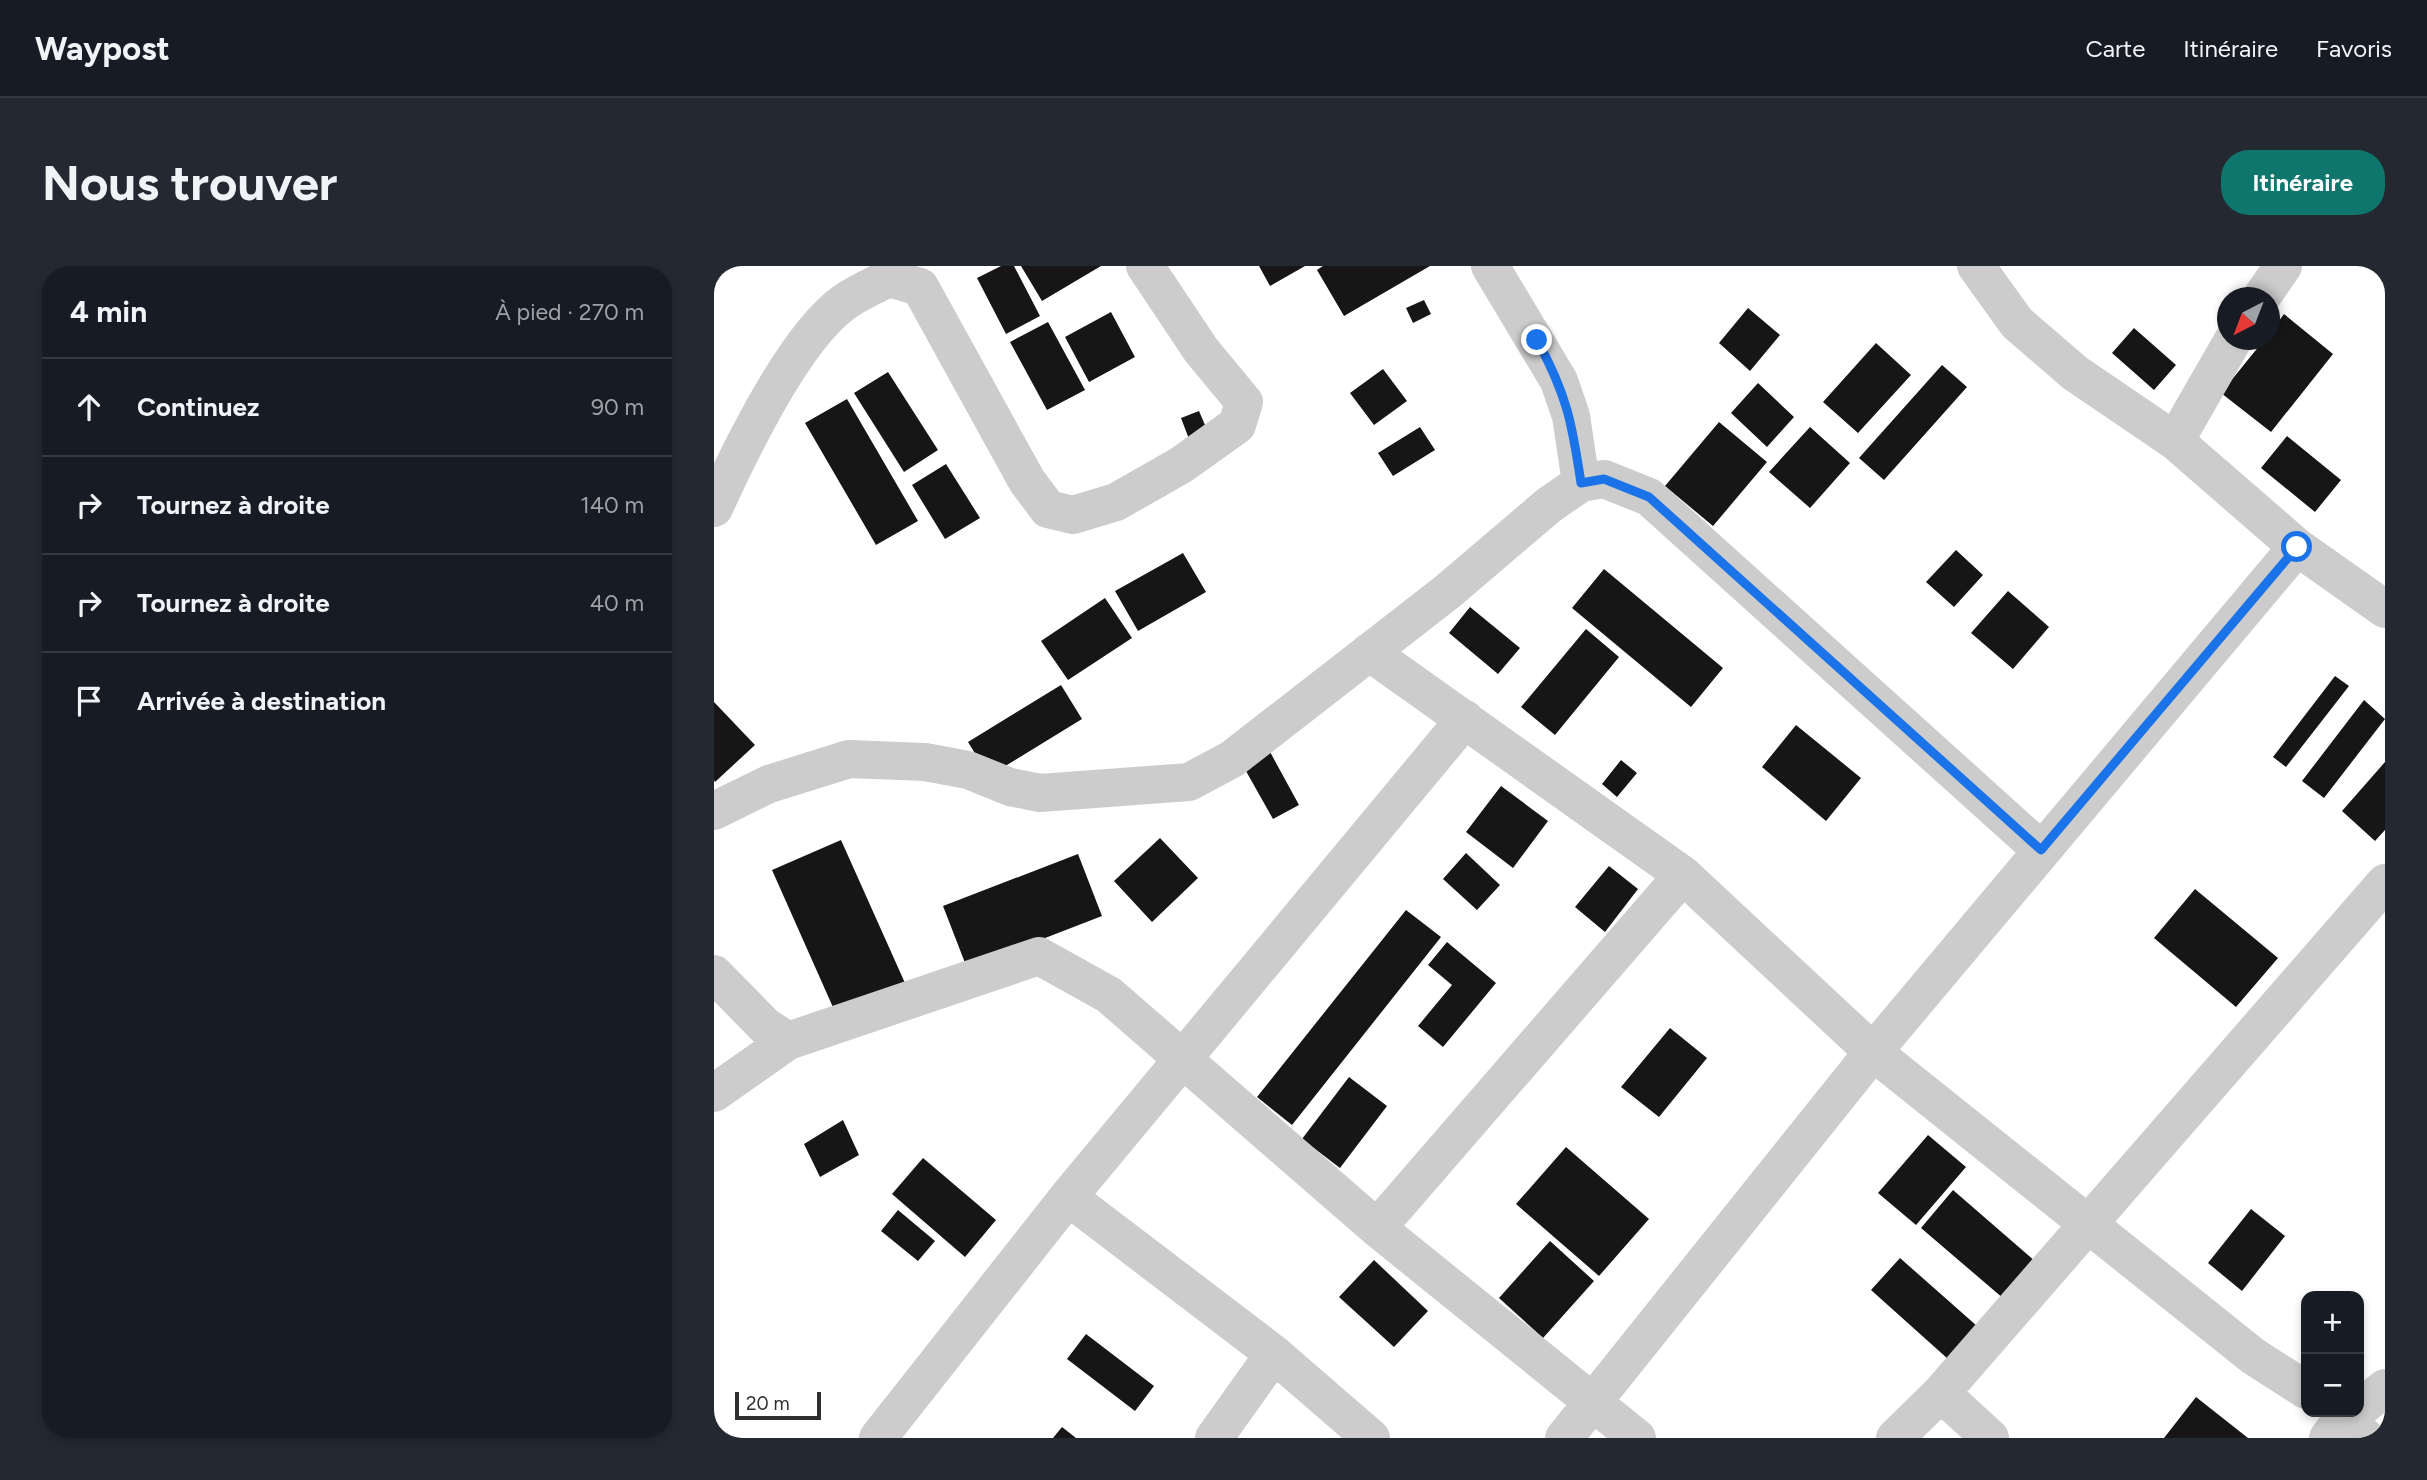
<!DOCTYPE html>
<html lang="fr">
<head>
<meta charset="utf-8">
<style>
	body { margin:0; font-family:Figtree,sans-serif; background:#242831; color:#f1f3f6 }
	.controls { position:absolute; right:21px; bottom:21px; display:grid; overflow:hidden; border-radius:14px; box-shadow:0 4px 10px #0003 }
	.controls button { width:63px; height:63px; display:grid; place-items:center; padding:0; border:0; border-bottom:2px solid #363941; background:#171b24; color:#f1f3f6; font:35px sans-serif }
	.compass { position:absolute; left:1503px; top:21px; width:63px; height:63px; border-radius:50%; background:#171b24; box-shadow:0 4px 10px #0003; rotate:222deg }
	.scale { position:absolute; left:21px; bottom:18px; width:86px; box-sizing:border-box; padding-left:7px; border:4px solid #2f2f2f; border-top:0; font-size:19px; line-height:24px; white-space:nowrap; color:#2f2f2f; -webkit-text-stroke:5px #fff; paint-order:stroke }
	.stop { position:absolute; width:21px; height:21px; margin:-16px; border:5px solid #1a73e8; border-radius:50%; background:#fff }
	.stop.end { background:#1a73e8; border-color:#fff; box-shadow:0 2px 7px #0008 }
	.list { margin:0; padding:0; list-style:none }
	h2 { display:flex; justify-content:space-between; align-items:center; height:91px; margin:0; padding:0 28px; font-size:30px }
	h2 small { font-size:23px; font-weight:400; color:#9ea1a6 }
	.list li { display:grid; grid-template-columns:46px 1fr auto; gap:21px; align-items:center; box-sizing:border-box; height:98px; padding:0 28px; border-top:2px solid #363941 }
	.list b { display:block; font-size:26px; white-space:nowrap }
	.list em { font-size:23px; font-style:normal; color:#9ea1a6 }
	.icon { flex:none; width:38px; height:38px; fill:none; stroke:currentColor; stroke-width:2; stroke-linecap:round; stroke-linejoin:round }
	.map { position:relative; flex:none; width:1671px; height:1172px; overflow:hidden; border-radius:28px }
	header { display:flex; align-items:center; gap:42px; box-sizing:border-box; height:98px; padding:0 35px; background:#171b24; border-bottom:2px solid #363941 }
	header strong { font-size:33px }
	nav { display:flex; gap:38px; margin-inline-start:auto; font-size:24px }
	.intro { display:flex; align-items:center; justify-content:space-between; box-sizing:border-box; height:168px; padding:0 42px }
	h1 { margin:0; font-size:49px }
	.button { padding:18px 32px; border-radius:28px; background:#0f766e; color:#fff; font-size:24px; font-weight:700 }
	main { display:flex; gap:42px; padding:0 42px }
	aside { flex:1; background:#171b24; border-radius:28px; box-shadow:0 4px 10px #0003 }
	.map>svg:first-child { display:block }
	.building { fill:#161616 }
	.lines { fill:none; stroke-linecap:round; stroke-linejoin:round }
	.minor { stroke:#ccc; stroke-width:38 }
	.route { stroke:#1a73e8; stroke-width:9 }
</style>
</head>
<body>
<header>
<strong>Waypost</strong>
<nav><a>Carte</a><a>Itinéraire</a><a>Favoris</a></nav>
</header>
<div class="intro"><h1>Nous trouver</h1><a class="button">Itinéraire</a></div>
<main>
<aside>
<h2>4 min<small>À pied · 270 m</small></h2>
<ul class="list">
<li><svg class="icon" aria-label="ahead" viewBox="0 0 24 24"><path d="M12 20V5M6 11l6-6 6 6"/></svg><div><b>Continuez</b></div><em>90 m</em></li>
<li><svg class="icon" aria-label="right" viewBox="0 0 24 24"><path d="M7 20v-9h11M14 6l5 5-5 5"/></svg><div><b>Tournez à droite</b></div><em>140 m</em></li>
<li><svg class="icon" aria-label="right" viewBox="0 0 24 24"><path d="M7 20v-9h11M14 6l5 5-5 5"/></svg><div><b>Tournez à droite</b></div><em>40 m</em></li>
<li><svg class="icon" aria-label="arrive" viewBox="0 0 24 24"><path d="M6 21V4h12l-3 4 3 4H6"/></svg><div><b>Arrivée à destination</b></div></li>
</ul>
</aside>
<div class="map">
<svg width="1671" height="1172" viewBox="0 0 1671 1172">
	<rect width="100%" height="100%" fill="#fff"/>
	<!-- building -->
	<path class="building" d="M287,0h13l26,50 -34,18 -29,-56z
		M307,0h80l-59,35z
		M545,0h46l-35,20z
		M609,0h107l-86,50 -27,-46z
		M710,34l7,14 -18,9 -7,-15z
		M1034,42l32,27 -30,36 -31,-28z
		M397,46l24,45 -46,25 -24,-45z
		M1570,48l49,40 -62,78 -50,-39 43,-53h6v-7z
		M334,56l37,68 -38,20 -37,-68z
		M1420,62l42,37 -22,25 -42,-37z
		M1162,77l35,32 -53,58 -35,-31z
		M1228,99l25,22 -83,93 -25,-22z
		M669,103l24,32 -33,24 -24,-32z
		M174,106l50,78 -34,22 -50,-79z
		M1044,117l36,34 -27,30 -36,-34z
		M133,133l71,122 -42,24 -71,-122z
		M485,145l9,21 -19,7 -8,-21z
		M1005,156l48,40 -54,64 -48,-40z
		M706,161l15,23 -42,26 -15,-23z
		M1096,161l40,36 -40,45 -41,-36z
		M1573,170l54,44 -26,32 -54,-44z
		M232,198l34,54 -35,21 -33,-54z
		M1242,284l27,25 -29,32 -28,-25z
		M469,287l23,39 -68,39 -23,-40z
		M890,303l119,99 -32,39 -119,-99z
		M1294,325l41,36 -36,42 -42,-36z
		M391,332l27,40 -64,42 -27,-39z
		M756,341l50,41 -22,26 -49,-41z
		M872,363l33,28 -64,78 -34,-28z
		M1621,410l14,10 -63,81 -13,-10z
		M347,419l21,34 -93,57 -21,-34z
		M1650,434l21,19 -61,79 -22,-17z
		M0,436l41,43 -40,37 -1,-2z
		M1082,459l65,53 -35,43 -64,-54z
		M555,484l30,55 -26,14 -31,-55z
		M907,494l16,13 -20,24 -15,-13z
		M1671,496v68l-10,11 -33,-30z
		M787,520l47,35 -35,47 -47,-36z
		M446,572l38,40 -46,44 -38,-41z
		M127,574l68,152 -69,31 -68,-153z
		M752,587l34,32 -23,25 -34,-31z
		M364,588l24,62 -135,52 -24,-62z
		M895,600l29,23 -33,43 -30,-25z
		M1481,623l83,69 -42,49 -82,-69z
		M692,644l35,27 -149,188 -35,-28z
		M733,676l49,41 -53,64 -25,-21 34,-41 -24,-20z
		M956,762l37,30 -48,59 -38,-30z
		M635,811l38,29 -47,62 -38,-29z
		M129,854l16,35 -39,22 -16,-33z
		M1214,869l38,32 -50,58 -38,-32z
		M852,881l83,72 -50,57 -83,-72z
		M209,892l73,62 -31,37 -73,-63z
		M1239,924l83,72 -32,37 -83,-71z
		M1537,943l34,27 -43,55 -34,-28z
		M184,944l37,31 -17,20 -37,-30z
		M836,975l44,40 -51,57 -44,-40z
		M1186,992l77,68 -29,33 -77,-69z
		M660,994l54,51 -34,36 -55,-50z
		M372,1068l68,52 -19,25 -68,-52z
		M1482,1131l52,41h-84z
		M348,1161l14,11h-23z"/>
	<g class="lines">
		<!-- minor -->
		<path class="minor" d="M776,0l69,115 12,35 10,67
			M1547,32l22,-32
			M1461,175l58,-101
			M0,242c26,-57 81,-172 132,-207 13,-9 29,-16 43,-23l31,9 107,194 21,28 25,6 43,-13 65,-37 56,-40 7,-23 -43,-52 -56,-84
			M1583,281l88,62
			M655,386l314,223 190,177 380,304 53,34
			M0,545l55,-27 80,-25 76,3 43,8 42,17 30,6 149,-11 43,-23 215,-167 102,-87 32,-22 23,-4 45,18 392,353
			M0,708l51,52 23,15
			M0,827l74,-52 251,-85 70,39 268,233 260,210
			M354,931l206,157 97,84
			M663,962l306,-353
			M1227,1127l49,45
			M1645,1143l26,-21
			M164,1172l190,-241 397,-478
			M500,1172l60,-84
			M850,1172l309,-386 424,-505 -122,-106 -100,-68 -58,-50 -41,-57
			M1181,1172l46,-45 444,-510
			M1614,1172l15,-20 23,20"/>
	</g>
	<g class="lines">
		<!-- route -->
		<path class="route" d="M823,74c30,55 35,83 44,143l23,-4 45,18 392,353 256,-303"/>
	</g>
</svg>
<div class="controls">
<button>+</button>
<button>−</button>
</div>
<svg class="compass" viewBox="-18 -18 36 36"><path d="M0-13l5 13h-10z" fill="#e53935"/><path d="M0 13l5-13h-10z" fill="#9ea1a6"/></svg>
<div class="scale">20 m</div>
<div class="stop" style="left:1583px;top:281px"></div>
<div class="stop end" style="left:823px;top:74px"></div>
</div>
</main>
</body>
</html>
